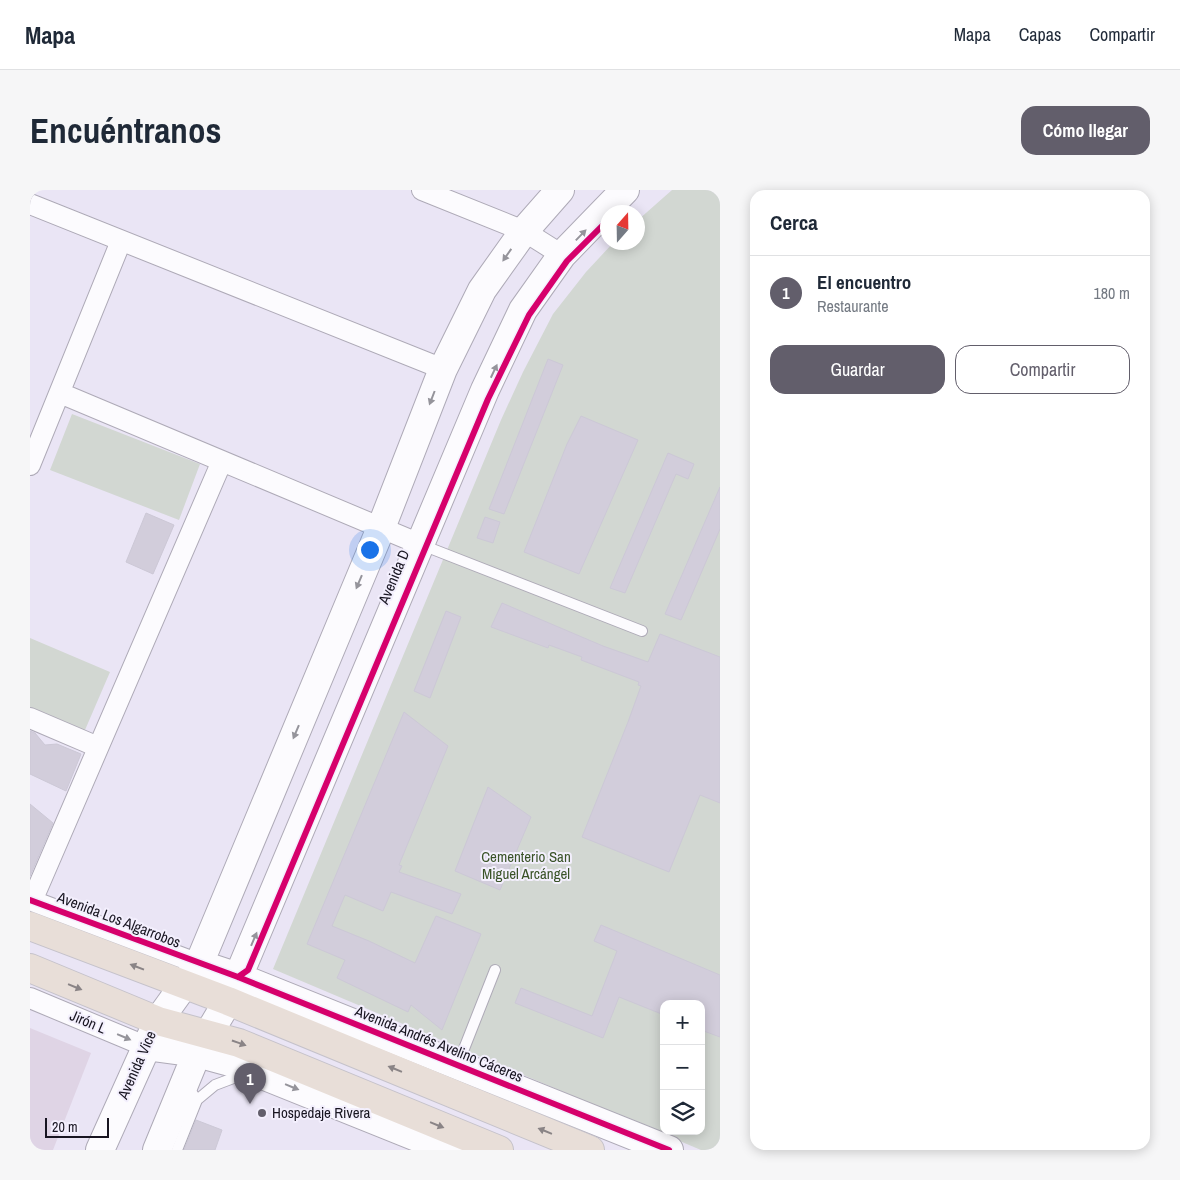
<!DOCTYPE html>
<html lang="es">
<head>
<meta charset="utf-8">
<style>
	body { margin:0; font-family:"Archivo Narrow",sans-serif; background:#f6f6f7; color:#1f2937 }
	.controls { position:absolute; right:15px; bottom:15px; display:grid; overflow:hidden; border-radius:10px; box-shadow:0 2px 12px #0003 }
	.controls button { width:45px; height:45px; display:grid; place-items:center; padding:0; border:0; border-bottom:1px solid #e0e1e3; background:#fff; color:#1f2937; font:25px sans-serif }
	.compass { position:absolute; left:570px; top:15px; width:45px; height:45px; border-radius:50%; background:#fff; box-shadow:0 2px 12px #0003; rotate:20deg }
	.scale { position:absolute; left:15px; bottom:12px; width:64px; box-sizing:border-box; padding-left:5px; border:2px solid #181521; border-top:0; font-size:14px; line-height:18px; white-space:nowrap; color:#181521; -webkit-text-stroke:4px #f3effd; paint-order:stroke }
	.you { position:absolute; left:339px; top:359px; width:18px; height:18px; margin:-12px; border:4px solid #fff; border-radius:50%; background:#1a73e8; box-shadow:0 0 0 8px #1a73e833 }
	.badge { display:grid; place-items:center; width:32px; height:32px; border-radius:50%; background:#625e6b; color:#fff; font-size:16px; font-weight:700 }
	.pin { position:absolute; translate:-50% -41px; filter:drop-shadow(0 1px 2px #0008) }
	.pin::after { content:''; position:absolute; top:26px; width:18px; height:15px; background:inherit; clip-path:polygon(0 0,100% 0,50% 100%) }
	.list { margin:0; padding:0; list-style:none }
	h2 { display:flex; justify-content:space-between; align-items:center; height:65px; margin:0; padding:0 20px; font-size:21px }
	h2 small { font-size:16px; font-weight:400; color:#747a83 }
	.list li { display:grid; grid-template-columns:32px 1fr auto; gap:15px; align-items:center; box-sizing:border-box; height:75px; padding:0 20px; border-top:1px solid #e0e1e3 }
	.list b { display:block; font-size:19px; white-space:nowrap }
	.list p { margin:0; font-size:16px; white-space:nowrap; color:#747a83 }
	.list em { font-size:16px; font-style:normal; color:#747a83 }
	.actions { display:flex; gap:10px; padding:15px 20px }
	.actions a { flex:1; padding:11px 0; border:1px solid #625e6b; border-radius:15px; text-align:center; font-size:18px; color:#625e6b }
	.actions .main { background:#625e6b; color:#fff }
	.icon { flex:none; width:28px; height:28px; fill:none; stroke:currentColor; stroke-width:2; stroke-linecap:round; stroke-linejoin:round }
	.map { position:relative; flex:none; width:690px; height:960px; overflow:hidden; border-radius:15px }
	header { display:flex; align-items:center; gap:30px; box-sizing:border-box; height:70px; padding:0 25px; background:#fff; border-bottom:1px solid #e0e1e3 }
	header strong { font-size:24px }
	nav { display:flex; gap:28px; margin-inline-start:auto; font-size:18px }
	.intro { display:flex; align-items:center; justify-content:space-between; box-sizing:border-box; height:120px; padding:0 30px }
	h1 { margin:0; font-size:35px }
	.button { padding:12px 22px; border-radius:15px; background:#625e6b; color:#fff; font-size:18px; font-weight:700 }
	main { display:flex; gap:30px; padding:0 30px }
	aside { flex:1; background:#fff; border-radius:15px; box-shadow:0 2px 12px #0003 }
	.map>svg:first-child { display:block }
	.education { fill:#dfd4e5 }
	.green { fill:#d2d7d2; fill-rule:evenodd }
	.building { fill:#d2cddb; stroke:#ccc8d6 }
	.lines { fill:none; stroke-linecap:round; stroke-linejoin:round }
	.lane-casing { stroke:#aeaab7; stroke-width:12 }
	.street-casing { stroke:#aeaab7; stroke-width:22 }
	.secondary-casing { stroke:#aeaab7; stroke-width:30 }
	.highway-casing { stroke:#c5c2ca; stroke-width:30 }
	.lane { stroke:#fcfbfe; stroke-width:10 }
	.street { stroke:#fcfbfe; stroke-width:20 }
	.secondary { stroke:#fcfbfe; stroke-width:28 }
	.highway { stroke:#e8ded8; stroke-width:28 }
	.cycleway-casing { stroke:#f3effd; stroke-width:9 }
	.cycleway { stroke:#d6006c; stroke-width:6 }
	.oneway { fill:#95949b }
	.oneway2 { fill:#8a8486 }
	.poi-dot { fill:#625e6b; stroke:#f3effd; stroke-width:2 }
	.labels { text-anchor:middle; stroke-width:4; stroke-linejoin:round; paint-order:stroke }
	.street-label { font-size:15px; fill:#181521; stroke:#f3effd }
	.park-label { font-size:15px; fill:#3a5328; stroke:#f3effd }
	.poi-label { font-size:15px; fill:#181521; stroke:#f3effd; text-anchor:start }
</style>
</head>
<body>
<header>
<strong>Mapa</strong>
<nav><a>Mapa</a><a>Capas</a><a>Compartir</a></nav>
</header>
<div class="intro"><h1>Encuéntranos</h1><a class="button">Cómo llegar</a></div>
<main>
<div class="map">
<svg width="690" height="960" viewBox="0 0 690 960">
	<rect width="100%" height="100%" fill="#eae5f5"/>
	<!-- education -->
	<path class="education" d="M0,838l61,25 -38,97h-23z"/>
	<!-- green -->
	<path class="green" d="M642,0h48v960h-19l-428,-181 228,-549 22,-48 30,-58 33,-42 27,-29 25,-1v-22zM634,814h37v127h-37z
		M42,224l128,50 -21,56 -129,-50z
		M0,448l80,34 -25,58 -55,-23z"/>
	<!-- building -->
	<path class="building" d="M518,169l15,6 -59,149 -15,-5z
		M551,226l57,24 -59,134 -55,-22 43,-108z
		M638,263l26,11 -6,15 -12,-5 -51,119 -15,-5z
		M690,297v42l-39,91 -16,-6z
		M116,323l28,12 -21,49 -27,-12z
		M455,327l15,5 -7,21 -16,-5z
		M472,413l101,43 45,16 12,-28 60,23v146l-20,-8 -31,77 -87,-35 46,-115 13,-36 -3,-1 1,-3 -58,-22 1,-3 -33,-12 -1,3 -57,-21z
		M416,421l15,6 -31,81 -16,-7z
		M374,522l44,34 -49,119 3,1 -3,6 62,22 -9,20 -61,-22 -8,19 -38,-16 -13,31 37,15 46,22 21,-47 45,18 -39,96 -31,-25 -3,7 -71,-34 8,-18 -38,-16z
		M0,541l5,2 10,12 12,-1 24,10 -15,37 -36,-17z
		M458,597l43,30 -31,73 -45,-19z
		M0,614l23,19 -23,53z
		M571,735l119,50v62l-19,-7v-26h-37v11l-45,-18 -16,41 -88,-35 6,-15 71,28 25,-65 -23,-10z
		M166,930l26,10 -7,20h-31z"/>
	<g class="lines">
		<defs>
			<path id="lane" d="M392,355l220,86
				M428,874l37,-94
				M167,910l18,-15 29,-11
				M147,960l20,-50 -10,-14"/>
			<path id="street" d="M392,0l102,41 38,24
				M0,14l413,165
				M30,203l362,152
				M0,275l91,-224
				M0,528l68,29
				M0,710l169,64
				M2,711l190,-440
				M0,808l115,48"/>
			<path id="secondary" d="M169,774l39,13 431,173
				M115,856l52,7 33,9 219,88
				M70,960l58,-129 41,-57 182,-436 62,-159 39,-79 42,-59 36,-41
				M127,960l40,-97 31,-52 257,-611 38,-80 39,-55 63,-65"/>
			<path id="highway" d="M0,736l198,75 362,149
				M0,778l128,53 81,22 260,107"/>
		</defs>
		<!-- lane casing -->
		<use href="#lane" class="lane-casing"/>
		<!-- street casing -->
		<use href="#street" class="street-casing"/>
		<!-- secondary casing -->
		<use href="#secondary" class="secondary-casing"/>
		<!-- highway casing -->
		<use href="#highway" class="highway-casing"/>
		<!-- lane -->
		<use href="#lane" class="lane"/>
		<!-- street -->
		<use href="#street" class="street"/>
		<!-- secondary -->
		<use href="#secondary" class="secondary"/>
		<!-- highway -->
		<use href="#highway" class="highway"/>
		<defs>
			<path id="cycleway" d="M0,710l208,77 431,173
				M208,787l10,-7 240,-571 41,-84 38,-54 41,-41"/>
		</defs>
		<!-- cycleway casing -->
		<use href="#cycleway" class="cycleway-casing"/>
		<!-- cycleway -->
		<use href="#cycleway" class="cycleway"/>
	</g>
	<!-- one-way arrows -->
	<defs><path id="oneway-solid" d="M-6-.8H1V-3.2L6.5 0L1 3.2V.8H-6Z" transform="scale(1.25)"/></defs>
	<g class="oneway">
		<use href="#oneway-solid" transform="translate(551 45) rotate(-46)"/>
		<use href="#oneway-solid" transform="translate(477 65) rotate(125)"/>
		<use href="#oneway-solid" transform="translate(464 181) rotate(-65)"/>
		<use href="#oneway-solid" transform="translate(402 208) rotate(111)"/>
		<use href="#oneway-solid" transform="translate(329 392) rotate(113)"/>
		<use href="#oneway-solid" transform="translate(266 542) rotate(113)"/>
		<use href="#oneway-solid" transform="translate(224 749) rotate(-67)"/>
		<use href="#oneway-solid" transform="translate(94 847) rotate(23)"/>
		<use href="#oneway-solid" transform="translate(262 897) rotate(22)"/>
	</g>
	<g class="oneway2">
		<use href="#oneway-solid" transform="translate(107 777) rotate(-159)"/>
		<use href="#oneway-solid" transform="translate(45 797) rotate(22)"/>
		<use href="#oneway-solid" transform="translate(209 853) rotate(19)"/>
		<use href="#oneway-solid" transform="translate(365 879) rotate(-158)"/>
		<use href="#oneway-solid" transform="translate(407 935) rotate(22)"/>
		<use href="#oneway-solid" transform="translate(515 941) rotate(-158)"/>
	</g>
	<!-- markers -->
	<circle class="poi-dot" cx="232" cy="923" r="5"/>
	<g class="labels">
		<!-- street labels -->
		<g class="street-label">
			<text transform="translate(364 387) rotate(-67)" y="5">Avenida D</text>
			<text transform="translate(89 730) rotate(21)" y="5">Avenida Los Algarrobos</text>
			<text transform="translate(58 832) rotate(23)" y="5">Jirón L</text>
			<text transform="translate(409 854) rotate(22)" y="5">Avenida Andrés Avelino Cáceres</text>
			<text transform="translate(107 875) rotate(-66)" y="5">Avenida Vice</text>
		</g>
		<!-- park labels -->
		<g class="park-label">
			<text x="496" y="672">Cementerio San<tspan x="496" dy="17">Miguel Arcángel</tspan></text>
		</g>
		<!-- poi labels -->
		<g class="poi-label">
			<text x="242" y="928">Hospedaje Rivera</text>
		</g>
	</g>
</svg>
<div class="controls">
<button>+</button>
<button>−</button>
<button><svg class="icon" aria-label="layers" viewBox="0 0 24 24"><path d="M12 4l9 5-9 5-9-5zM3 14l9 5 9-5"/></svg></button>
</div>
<svg class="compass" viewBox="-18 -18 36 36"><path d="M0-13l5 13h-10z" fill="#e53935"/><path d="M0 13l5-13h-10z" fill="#747a83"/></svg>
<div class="scale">20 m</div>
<div class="you"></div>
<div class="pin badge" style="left:220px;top:914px">1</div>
</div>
<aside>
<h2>Cerca<small></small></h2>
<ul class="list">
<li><span class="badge">1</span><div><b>El encuentro</b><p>Restaurante</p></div><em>180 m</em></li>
</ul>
<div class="actions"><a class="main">Guardar</a><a>Compartir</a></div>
</aside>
</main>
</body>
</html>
